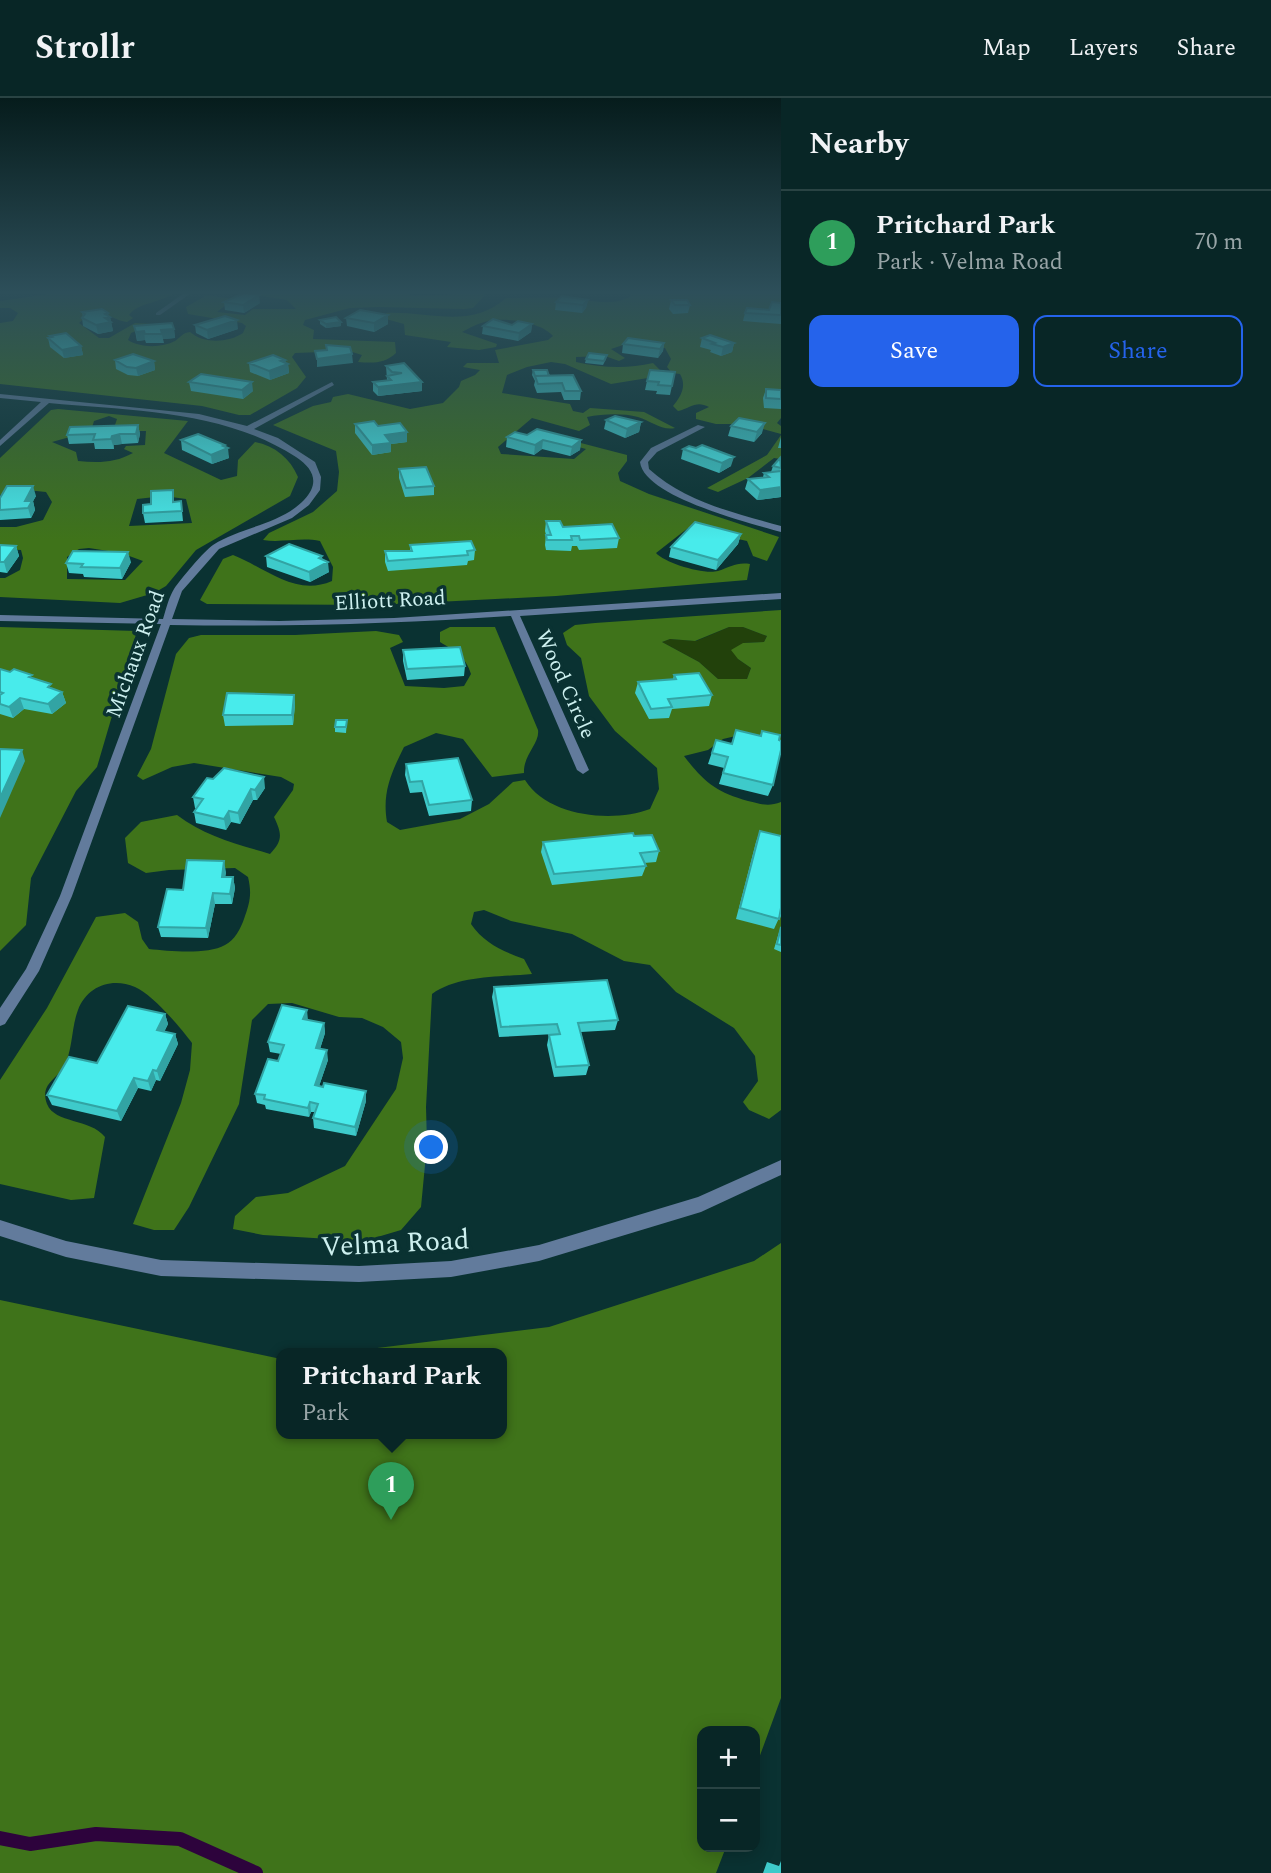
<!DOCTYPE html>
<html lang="en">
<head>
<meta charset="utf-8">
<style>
	body { margin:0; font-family:Spectral,serif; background:#163232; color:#f1f3f6 }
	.controls { position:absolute; right:21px; bottom:21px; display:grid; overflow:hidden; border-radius:14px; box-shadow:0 4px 18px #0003 }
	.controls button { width:63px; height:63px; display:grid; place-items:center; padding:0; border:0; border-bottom:2px solid #294343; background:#082626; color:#f1f3f6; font:35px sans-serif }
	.you { position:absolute; left:432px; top:1050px; width:24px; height:24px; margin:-18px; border:5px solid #fff; border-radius:50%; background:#1a73e8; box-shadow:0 0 0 10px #1a73e833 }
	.badge { display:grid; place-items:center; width:46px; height:46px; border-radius:50%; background:#2563eb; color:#fff; font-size:23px; font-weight:700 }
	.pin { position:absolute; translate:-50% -58px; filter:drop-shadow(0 2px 4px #0008) }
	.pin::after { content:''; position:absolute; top:37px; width:24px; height:21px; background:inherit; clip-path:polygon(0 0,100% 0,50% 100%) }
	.popup { position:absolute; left:276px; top:1250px; width:231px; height:91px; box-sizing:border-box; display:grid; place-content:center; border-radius:14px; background:#082626; filter:drop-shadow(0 2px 5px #0005); font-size:23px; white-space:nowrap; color:#98a5a7 }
	.popup b { font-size:26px; color:#f1f3f6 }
	.popup::after { content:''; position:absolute; left:50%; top:100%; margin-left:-14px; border:14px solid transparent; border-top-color:#082626 }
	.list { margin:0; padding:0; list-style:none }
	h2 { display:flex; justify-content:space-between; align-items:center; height:91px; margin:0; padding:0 28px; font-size:30px }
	h2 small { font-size:23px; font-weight:400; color:#98a5a7 }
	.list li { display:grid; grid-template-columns:46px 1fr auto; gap:21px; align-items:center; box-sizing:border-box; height:105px; padding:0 28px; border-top:2px solid #294343 }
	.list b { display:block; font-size:26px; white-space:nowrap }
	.list p { margin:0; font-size:23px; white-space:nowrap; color:#98a5a7 }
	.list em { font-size:23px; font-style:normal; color:#98a5a7 }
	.actions { display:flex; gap:14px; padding:21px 28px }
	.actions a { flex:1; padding:16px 0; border:2px solid #2563eb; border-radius:14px; text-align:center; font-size:24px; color:#2563eb }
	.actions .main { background:#2563eb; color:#fff }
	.map { position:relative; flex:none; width:781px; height:1775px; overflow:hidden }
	header { display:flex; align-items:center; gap:42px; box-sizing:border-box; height:98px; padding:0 35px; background:#082626; border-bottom:2px solid #294343 }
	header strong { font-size:33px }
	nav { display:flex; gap:38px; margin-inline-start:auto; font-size:24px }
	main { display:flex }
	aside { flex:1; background:#082626 }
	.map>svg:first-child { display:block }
	.green { fill:#22410b }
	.forest { fill:#3f731a; fill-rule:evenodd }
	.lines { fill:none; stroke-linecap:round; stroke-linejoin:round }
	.stream { stroke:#2d033c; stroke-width:14 }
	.street { fill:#627b9c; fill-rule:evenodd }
	.wall { fill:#3ecaca }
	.shaded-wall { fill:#32a4a4 }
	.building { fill:#48ebeb; stroke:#32a4a4; stroke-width:2 }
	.labels { text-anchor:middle; stroke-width:7; stroke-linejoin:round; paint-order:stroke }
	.far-street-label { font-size:21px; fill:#cdf0ef; stroke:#0a3232 }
	.near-street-label { font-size:28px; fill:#cdf0ef; stroke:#0a3232 }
</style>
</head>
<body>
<header>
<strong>Strollr</strong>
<nav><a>Map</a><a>Layers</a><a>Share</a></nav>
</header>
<main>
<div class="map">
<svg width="781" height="1775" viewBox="0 0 781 1775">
	<rect width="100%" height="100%" fill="#0a3232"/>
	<!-- green -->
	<path class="green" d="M729,529h14l24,9 -3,6 -21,1 -5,16 13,9 -4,11h-29l-19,-17 -37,-20 8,-3 26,2z"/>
	<!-- forest -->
	<path class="forest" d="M69,193h108c-14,12 -39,11 -48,24l4,3 -6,4c-17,-2 -27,-18 -48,1l20,15h10l26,-15 18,1 -22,9 -3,7c12,8 34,8 47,1 6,-4 7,-8 15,-9 14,12 38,11 53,1l3,-7 -4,-3 -54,-9 -2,-7 21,-12 26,4 -16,13 28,3 8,-6h43l-9,-9 -56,-9h169l14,5 70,-3v3l-11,12 -9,1 -85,-2 -29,1 -45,12 -2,5 11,5 -1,9 82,3 1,11c-12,11 -23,10 -38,9l4,-7 -13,-4 -54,2 -3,4 14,20 -9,11 -47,27h-11l-37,-9 -202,-22v-61l13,-2 5,-8 -8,-5h-10v-7z
		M630,193h151v127l-4,5 4,3v8l-36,-10h-29l-20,-5v-6l13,-6c-13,-7 -18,1 -31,4l-5,-5c8,-10 14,-20 7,-32l-8,-1 -5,-6 4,-8 -6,-11 -39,-4 -15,5 14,9 -6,3 -14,-5 -29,1v5c27,6 51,7 77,1l9,9 -2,4 -49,8 -46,-20 -14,-2 -24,5 -20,8 -5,18 68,11 3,7 10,2 7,-5 54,4 31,16c-13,3 -24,-7 -37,-11 -16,-4 -35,-3 -51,0l3,8 -11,6 -47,-13 -34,29 3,7 73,5 12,-10 -15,-4 6,-3 50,13v6l-9,12 2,8 29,13 130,43 -12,24 -14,-5 -6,-15 -59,-13 -32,25c9,10 48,22 62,18 13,-4 18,-9 32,-7l-3,16 -191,16 -178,9 -171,-1 -7,-4 23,-41 10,-4c33,13 62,42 99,26l1,-14 -13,-26c-19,-4 -38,2 -57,-1l6,-7 44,-21 24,-21 2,-19 -3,-21 -63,-26 40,-19 18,-4 2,-5 15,-3 62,15 33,-6 16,-16 2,-6 14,-6 5,-5 -17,-3 4,-4h32l-4,-13 53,-10 5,-4c-11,-14 -49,-19 -65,-15 -9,2 -19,7 -26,11l35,12 -1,3 -17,3 -32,-3 4,-5 -46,-7 -1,-11 -18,-5v-6c43,-2 84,17 120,-15 20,0 41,-1 61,0 21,1 45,10 64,-2z
		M58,311l130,12 -24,32 57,27 16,-4 1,-16 17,-18c20,4 35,16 43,35l-8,19 -94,54 -30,36 -12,7 -34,10 -120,-6v-19h5l15,-8 3,-12 -2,-8 -21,-1v-22h16l27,-7 9,-18 -6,-10 -29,-3 -17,6v-37l51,-48zM109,318l8,3 -4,12h33l-1,14 -19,1 -2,3 9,4c-18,10 -35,10 -55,8l-2,-9 -24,-10 39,-11 3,-10zM164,398l22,3 6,24 -63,3 8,-27zM89,450l32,5 22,8 -18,19 -58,-1v-22l12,-8z
		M781,337v24l-7,-1 -26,20 -30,14 -11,-4 60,-33z
		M781,512v140l-41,-15 -17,4 -15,11 -24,6c20,26 32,36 64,45 13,3 20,6 33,1v308l-12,9 -20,-9 -6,-8 15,-21 -3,-25 -21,-28 -58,-36 -26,-27 -26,-4 -52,-27 -61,-13 -27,-11 -10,2 -3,12c13,19 31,27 53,35l8,15c-32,3 -74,1 -100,20l-6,113 1,37 -6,63 -20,23 -37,11 -101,-6 -30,-6 2,-13 21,-19 32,-4 57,-27 51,-77 7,-31 -2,-16 -18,-15 -21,-9 -23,-1 -47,-14 -24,1 -16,16 -13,84 -50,103 -15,23h-20l-21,-6 48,-121 9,-33 2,-27c-11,-15 -40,-49 -57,-56 -23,-10 -48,-1 -57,23 -7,18 -5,42 -15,58 -8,12 -23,17 -16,36 8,20 43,14 58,33l-11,61 -23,2 -71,-16v-104l47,-72 49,-91 29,-4 13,9 4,17 7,10c20,2 58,6 76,-4 9,-4 16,-17 19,-26 6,-17 8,-25 4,-42l-13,-9 -66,2 -23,3 -18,-10 -3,-25 16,-16 36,-7c27,21 60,29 93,39 13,-14 12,-20 4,-37l19,-27 1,-6 -13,-7 -87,-14 -22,4 -29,13 -6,-4 14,-27 25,-95 13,-16 12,-3h94l81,-4 23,4 4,7 -13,6 15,38 39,2 20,-2 7,-12c-5,-17 -16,-23 -31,-32v-10l10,-5h45l43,103c2,13 -15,25 -14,43l-32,4 -29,-38 -27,-6 -32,14c-13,26 -22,46 -17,75l13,8 60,-11 29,-15 24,-22 12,-2c23,37 88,43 125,29l9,-20 -2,-21 -42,-37 -26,-35 -8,-38 -14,-13 -4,-12 12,-8 20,-2zM729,529h14l24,9 -3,6 -21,1 -12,7 7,9 13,9 -4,11h-29l-19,-17 -37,-20 8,-3 25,2z
		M0,529l137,4 -40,136 -21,24 -45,87 -5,47 -26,26z
		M781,1145v455l-26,71v-38h-53v116h24l-10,26h-716v-573l281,59v75h220v-80h-173l221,-27 205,-66z"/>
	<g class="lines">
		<!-- stream -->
		<path class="stream" d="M0,1740l30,6 66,-10 84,5 76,34"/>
		<!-- street -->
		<path class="street" d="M187,193h7l-34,24h-4v-2z
			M491,193h109l2,2 -109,1z
			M332,284l2,3 -80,44 24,9 37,24 6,15 -1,13 -11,15 -17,13 -73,31 -37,42 -10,28 107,2 115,-3 387,-25v6l-261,17 69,154 -6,4 -6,-4 -66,-154c-114,8 -227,11 -341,9l-98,271 -33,75 -34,53 -5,2v-18l26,-39 34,-73 101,-272 -161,-3v-6l163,4c3,-10 6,-22 11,-30 6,-9 31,-39 39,-44 27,-18 67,-20 91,-45 16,-17 10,-31 -8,-43 -73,-47 -163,-46 -247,-54l-49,43v-6l41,-38 -41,-4v-4l199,20 48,12z
			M698,327l7,2 -48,25 -9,10 1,7c36,33 86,44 132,57v6c-31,-9 -137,-35 -141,-70l11,-14z
			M781,1062v15l-80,37 -162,49 -88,16 -92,5 -198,-6 -95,-19 -66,-21v-16l66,21 95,19 198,6 92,-5 88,-16 159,-48z"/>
	</g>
	<!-- wall -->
	<path class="wall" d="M588,202l-2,8 -4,5 -27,-3 1,-8z
		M671,202l19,5 -2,8 -15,1 -4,-5z
		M224,204l36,1 -16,10 -19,-3z
		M781,205v21l-38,-3 2,-8 24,-3z
		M82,214l27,4 1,1 3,14 -15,3 -15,-8 -1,-8 1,-1z
		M346,220l42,6 -14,8 -27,-6z
		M320,222l21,6 -15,2 -6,-4z
		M532,226l-1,8 -13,9 -36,-7 1,-8z
		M195,227l43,4 -30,10 -12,-6z
		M134,228l40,3 1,9 -12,1 1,4h-18l-1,-3 -8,1z
		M50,238l31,10 2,9 -19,3 -14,-11 -2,-9h3z
		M702,240l32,5 -2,9 -11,4 -11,-4 1,-2 -11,-3z
		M664,245l-1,8 -5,7 -36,-5 1,-9z
		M607,257l-1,4 -3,6 -18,-2 1,-4z
		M115,262l39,1 1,9 -17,6 -10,-1 -12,-6z
		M285,262l1,3 2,1 1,9 -19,7 -20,-8 -1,-9z
		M404,265l18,28 -44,5 -5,-5v-9l14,-2 -1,-14z
		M533,272l16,6 32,15 -1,9h-16l-3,-8 -24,1 -3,-8 1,-4 -3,-6z
		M675,274l-5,23 -14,-1 1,-3 -12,-1 2,-9z
		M189,284l64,9 -10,8 -52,-8z
		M766,291l15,1v19l-17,-1 -1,-10z
		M606,322l35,2 -2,10 -14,6 -21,-9z
		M355,326l23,2 29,16 -16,2v8l-19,3 -17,-22z
		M138,327l2,9 -2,9 -16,1 -8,1v4h-19l-1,-6 -25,1 -2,-9z
		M731,328l31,7 -8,9 -26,-6z
		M527,337l54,5 -1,10 -10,6 -28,-7 -8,6 -28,-8 1,-10z
		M781,339v11h-3z
		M181,342l44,5 4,13 -17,6 -30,-14z
		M683,351l48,17 -12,7 -38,-14z
		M781,360v39l-24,3 -12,-11 3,-10 15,-2 1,-4 7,-1 2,-6z
		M399,371l35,17v9l-29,2 -6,-19z
		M36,398l-3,5 2,9 -4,8 -31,2v-22z
		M181,403l2,20 -38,2 -2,-10 31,-11z
		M546,423l17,6 56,11 -2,10 -38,2 -2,-4h-5l-1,5 -25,-1 -1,-5 1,-10 -1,-4z
		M741,436l-3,10 -22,26 -47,-13 2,-10z
		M0,447l16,1 3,10 -12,17 -7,-1z
		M410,447l65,5 -1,10 -6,1 -1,4 -79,6 -3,-9v-11h25z
		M266,458l56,3 7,13 -19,10 -43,-15z
		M131,464l-9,17 -38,-2 -1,-3 -14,-1 -3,-10z
		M403,552l62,16 -1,10 -57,4 -4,-19z
		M0,571l34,10 18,10 10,3 4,11 -14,11 -28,-5 -11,9 -13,-4z
		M674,577l38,20 -3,11 -37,3 -3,9 -20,1 -14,-26 3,-11 35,-3z
		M294,597l1,10 -2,20 -68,1 -2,-11z
		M347,622l-1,13 -11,-1v-5z
		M736,632l24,6 2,-5 11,54 -5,11 -49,-12 5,-16 -16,-4 8,-24 16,4z
		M406,666l66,36 -1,11 -42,5 -7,-24 -12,1 -5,-18z
		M265,690l-8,12h-4l-13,24 -9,-2 -5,8 -30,-7 -2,-11 2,-4h-1l-2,-11z
		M760,733l21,5v80l-1,2h-1l-5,11 -38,-10 20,-77z
		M634,738l25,15 -3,11 -12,1 2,3 -4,10 -90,9 -11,-33 2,-10z
		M226,774l-1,5h8l2,11 -3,16h-17l-7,34 -47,-1 -3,-10 25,-37z
		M781,828v26l-7,-3z
		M494,889l124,33 -3,10 -34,2 8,33 -3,10 -32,2 -7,-32 2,-10 6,-1 -56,3 -7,-40z
		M165,916l3,10 -4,8 11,2 3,10 -18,37 -4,-1 -5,11 -13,-3 -17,33 -69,-16 -5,-10 50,-32z
		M308,922l16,3 1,10 -5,16 8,11 -9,26 47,5v10l-10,35 -42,-8 -1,-10 2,-6h-4l-2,5 -43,-8 -1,-4 -8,-2 -2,-9 23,-33 3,-7 -11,-2 -2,-10z
		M781,1763v12h-18l4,-11 12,4z"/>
	<!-- shaded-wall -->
	<path class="shaded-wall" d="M677,193h13l-13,3z
		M259,197l1,8 -16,10 -1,-8z
		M588,202l-2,8 -4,5 1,-8z
		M108,215l1,4h1l3,14 -15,3 -2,-9 9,-11z
		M388,217v9l-14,8v-9z
		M237,222l1,9 -30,10 -1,-9z
		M341,224v4l-15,2v-4z
		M532,226l-1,8 -13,9 1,-8z
		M174,231l1,9 -12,1 -2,-9z
		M144,233l1,9 -8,1 -1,-9z
		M664,245l-1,8 -5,7 2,-9z
		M734,245l-2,9 -11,4 2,-9z
		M81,248l2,9 -19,3 -2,-8z
		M352,256l1,9 -36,4v-8z
		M285,262l1,5 2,-1 1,9 -19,7 -1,-9 12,-10z
		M154,263l1,9 -17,6 -2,-8z
		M252,284l1,9 -10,8 -1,-9z
		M422,284v9l-44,5v-9z
		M641,324l-2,10 -14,6 2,-9z
		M765,325l-3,10 -8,9 3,-10z
		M138,327l2,9 -2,9 -2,-9z
		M407,334v10l-16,2v8l-19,3v-10l13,-10z
		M120,336l2,10 -8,1v4l-3,-10 1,-3z
		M543,342l-1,9 -8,6 1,-10z
		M581,342l-1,10 -10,6 2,-9z
		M225,347v4l3,-1 1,10 -17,6 -1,-9z
		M734,359l-3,9 -12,7 3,-10z
		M33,388l3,10 -3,5 2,9 -4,8 -3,-10 -3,-7z
		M781,389v10l-24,3 3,-10z
		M741,436l-3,10 -22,26 2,-10z
		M16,448l3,10 -12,17 -3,-11z
		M128,454l3,10 -9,17 -2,-11z
		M322,458l1,9 5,-3 1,10 -19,10 -1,-10 10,-14z
		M62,594l4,11 -14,11 -4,-10z
		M294,597l1,10 -2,20 -1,-10z
		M20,600l4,11 -11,9 -4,-11z
		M22,652l3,11 -25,57v-20z
		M264,679l1,11 -8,12 -2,-10z
		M251,691l2,11 -13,24 -2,-11z
		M229,713l2,11 -5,8 -2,-11z
		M224,763l2,11 -2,15 -2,-10z
		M233,779l2,11 -3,16 -2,-10z
		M213,795l2,11 -7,34 -2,-10z
		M307,912l1,10 -5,-1z
		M165,916l3,10 -8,16 -3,-10z
		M324,925l1,10 -8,25 -1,-10z
		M175,936l3,10 -18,37 -3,-10z
		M327,952l1,10 -12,35 -1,-10z
		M153,972l3,10 -5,11 -3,-10z
		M134,980l4,10 -17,33 -4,-10z
		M366,993v10l-10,35 -1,-9z
		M310,1004l1,10 -2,5 -1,-9z"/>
	<!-- building -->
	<path class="building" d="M244,195l15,2 -16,10 -19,-3z
		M562,198l26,4 -5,5 -27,-3z
		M671,202h16l3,5h-15z
		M772,204l9,1v12l-36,-2 2,-5 22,2z
		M102,211l6,4 -3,1 5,3 -5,1 6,4 -15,3 -14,-7 3,-4 -3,-2z
		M360,212l28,5 -14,8 -28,-5z
		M225,218l12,4 -30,10 -12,-5z
		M336,219l5,5 -15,2 -6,-4z
		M493,221l19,6 6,-4 14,3 -13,9 -36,-7z
		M172,225l2,6 -13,1 1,4h-17l-1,-3 -8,1 -2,-6z
		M66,235l15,13 -19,4 -14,-12 4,-1 -2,-1z
		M710,237l24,8 -11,4 -11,-3 3,-1 -13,-5z
		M628,240l36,5 -4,6 -37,-5z
		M326,247l24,2 2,7 -35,5 -2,-8 12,-1z
		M589,255l18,2 -3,6 -18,-2z
		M133,256l21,7 -18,7 -9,-1 -12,-7z
		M273,257l12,5 -4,1 7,3 -19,7 -20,-8z
		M404,265l18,19 -44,5 -5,-5 18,-2 -4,-4 15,-3 -10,-1 -6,-6z
		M533,272h14l2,6h-14l1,3z
		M650,272l25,2 -3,14 -14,-1 1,-3 -12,-1z
		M201,276l51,8 -10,8 -53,-8z
		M573,277l8,16h-16l-3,-8 -24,1 -3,-8z
		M766,291l15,1v9l-15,-1z
		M615,318l26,6 -14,7 -21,-9z
		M739,320l26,5 -8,9 -26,-6z
		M374,323l4,5 22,-3 7,9 -22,3 6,8 -19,2 -17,-21z
		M138,327l-2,9h-16l-8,2 -1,3 -18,1 2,-6 -28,1 3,-8z
		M537,331l44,11 -9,7 -29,-7 -8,5 -28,-8 8,-5 12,3z
		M198,336l27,11 -2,1 5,2 -17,7 -30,-15z
		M702,347l32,12 -12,6 -39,-14 6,-3 7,2z
		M780,360l1,10 -8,-2z
		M426,369l8,19 -28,2 -7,-19z
		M781,373v16l-21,3 -12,-11 21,-2 -5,-4z
		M7,388h26l-8,15h7l-4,7 -28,2v-12z
		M173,392v12l8,-1 1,10 -39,2v-8l8,-1v-13z
		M546,423h14l3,6 49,-3 7,14 -39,2 -1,-4h-8l1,4h-25l-1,-5h5z
		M695,424l46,12 -23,26 -47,-13z
		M471,443l4,9 -8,1 1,4 -80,6 -3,-10h27l-2,-6z
		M289,446l33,12 -3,2 9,4 -19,10 -43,-16z
		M0,447l16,1 -12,16h-4z
		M73,453l55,1 -8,16 -39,-1 2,-3 -17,-1z
		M460,549l5,19 -58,3 -4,-19z
		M0,571l10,3 4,-3 18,6 -3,2 22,7 -3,3 14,5 -14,12 -28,-6 -11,9 -9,-3v-9l3,-2 -3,-1z
		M699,575l13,22 -44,4 4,8 -21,2 -13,-27 38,-3 -2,-4z
		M227,595l67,2 -2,20h-69z
		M336,622h11l-1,7h-11z
		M736,632l25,6 1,-5 18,4 -1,5 2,1v9l-8,35 -50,-12 5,-16 -16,-4 4,-13 16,4z
		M0,651l22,1 -22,48z
		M458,660l14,42 -43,5 -7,-24 -12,1 -4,-18z
		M224,670l40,9 -9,13 -4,-1 -13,24 -9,-2 -5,8 -30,-7 9,-13 -10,-2 14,-19 6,1z
		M760,733l21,5v72l-2,11 -39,-11z
		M633,735l1,3 18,-1 7,16 -19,2 6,13 -92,8 -11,-32z
		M187,762l37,1 -2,16h11l-3,17 -17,-1 -7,35 -48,-1 9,-38 16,1z
		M781,829v18l-4,-1z
		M607,882l11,40 -40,3 11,42 -33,2 -7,-32 11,-1 -3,-10 -56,3 -7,-40z
		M282,907l25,5 -4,9 21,4 -8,25 11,2 -12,35 8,2 1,-4 42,8 -11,36 -42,-9 5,-14 -8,-2 -2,6 -44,-9 1,-4 -10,-1 13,-35 10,2 6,-16 -16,-3z
		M128,908l37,8 -8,16 18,4 -18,37 -4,-1 -5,11 -14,-3 -17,33 -70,-16 22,-38 28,6z"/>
	<!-- sky -->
	<linearGradient id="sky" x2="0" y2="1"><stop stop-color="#061c1c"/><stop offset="0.44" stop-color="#2d4f5a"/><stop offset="1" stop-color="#2d4f5a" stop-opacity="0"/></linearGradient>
	<rect width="781" height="442" fill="url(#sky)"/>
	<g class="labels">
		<!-- far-street labels -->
		<g class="far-street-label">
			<text transform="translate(390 502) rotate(-3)" y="7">Elliott Road</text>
			<text transform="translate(135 556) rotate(-70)" y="7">Michaux Road</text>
			<text transform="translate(566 586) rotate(66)" y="7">Wood Circle</text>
		</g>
		<!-- near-street labels -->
		<g class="near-street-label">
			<text transform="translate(395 1144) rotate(-3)" y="10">Velma Road</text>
		</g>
	</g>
</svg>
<div class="controls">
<button>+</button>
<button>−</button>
</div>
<div class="you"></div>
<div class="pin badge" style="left:391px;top:1422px;background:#2e9e5b">1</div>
<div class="popup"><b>Pritchard Park</b>Park</div>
</div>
<aside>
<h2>Nearby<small></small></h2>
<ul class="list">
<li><span class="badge" style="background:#2e9e5b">1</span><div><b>Pritchard Park</b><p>Park · Velma Road</p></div><em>70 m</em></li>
</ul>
<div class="actions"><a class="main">Save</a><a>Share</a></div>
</aside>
</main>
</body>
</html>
